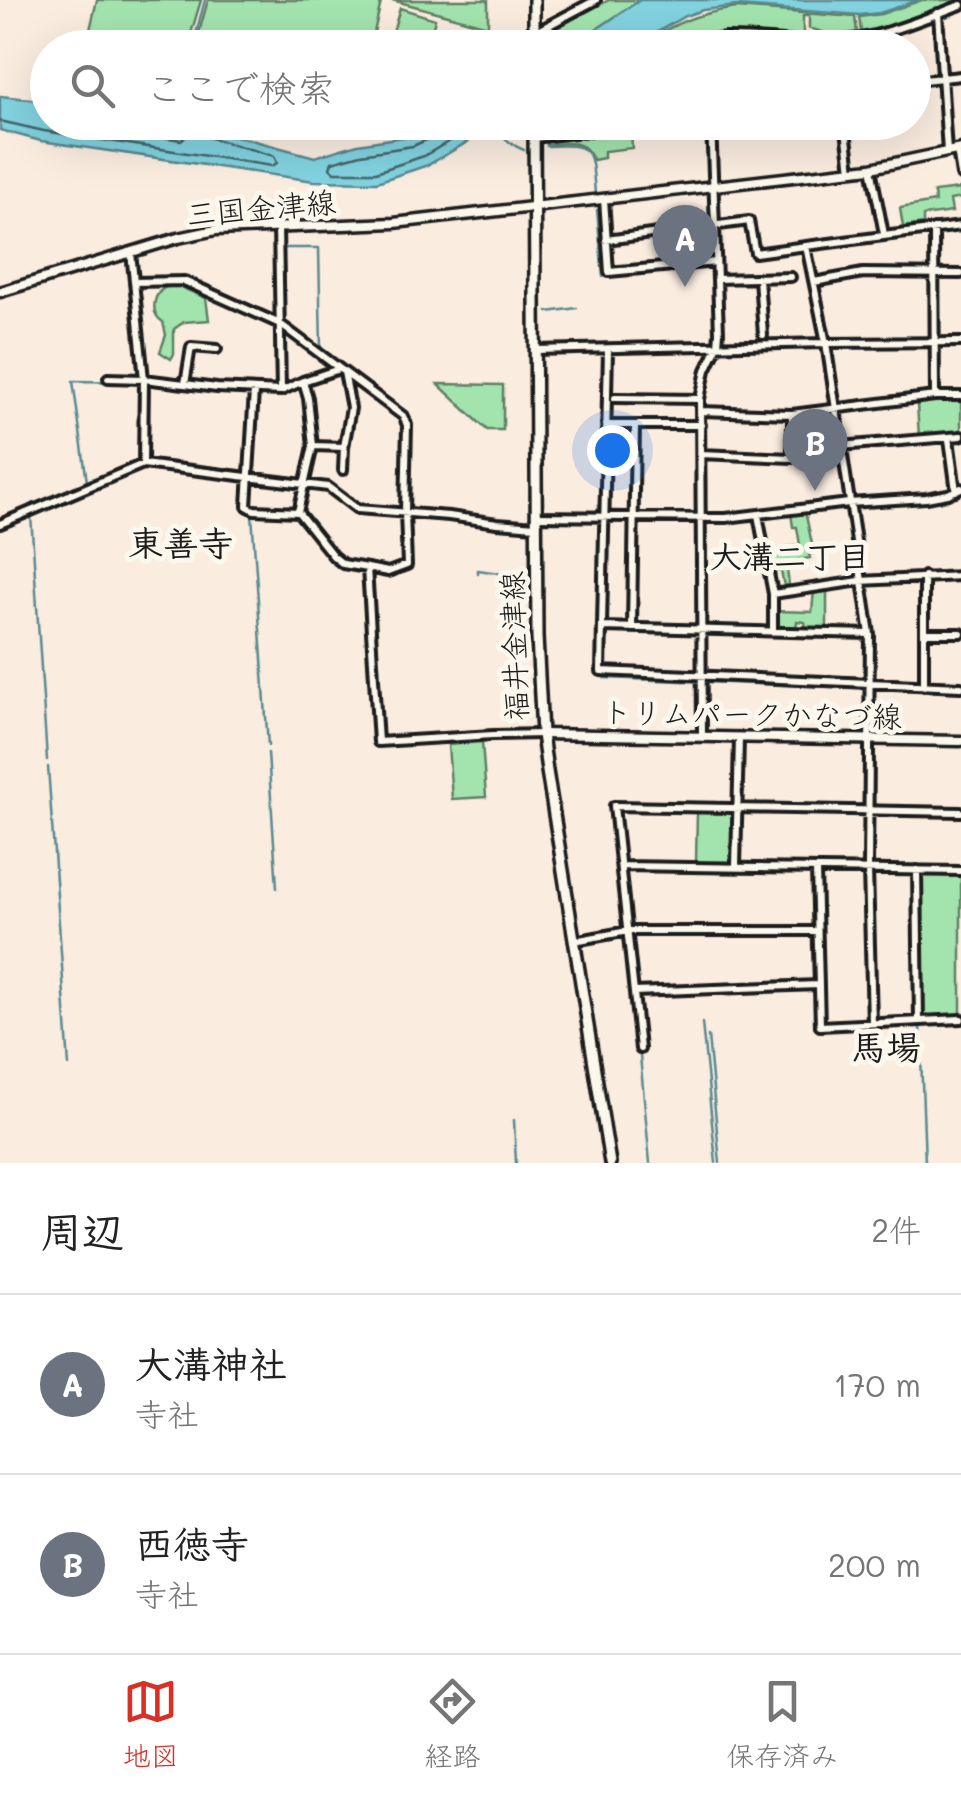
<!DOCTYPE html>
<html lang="ja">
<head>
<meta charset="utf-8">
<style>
	body { margin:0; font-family:Mali,"Klee One",sans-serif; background:#f6f6f6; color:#222 }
	.you { position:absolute; left:612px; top:450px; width:35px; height:35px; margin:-25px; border:8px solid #fff; border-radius:50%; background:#1a73e8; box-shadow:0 0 0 15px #1a73e833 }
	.badge { display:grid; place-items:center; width:65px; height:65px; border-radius:50%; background:#d93025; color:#fff; font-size:32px; font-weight:700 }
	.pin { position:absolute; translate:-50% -82px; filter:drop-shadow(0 2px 5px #0008) }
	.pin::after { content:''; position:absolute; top:52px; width:35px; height:30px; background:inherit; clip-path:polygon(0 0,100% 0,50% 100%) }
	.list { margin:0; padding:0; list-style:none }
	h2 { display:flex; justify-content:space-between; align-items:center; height:130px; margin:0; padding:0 40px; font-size:42px }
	h2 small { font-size:32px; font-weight:400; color:#767676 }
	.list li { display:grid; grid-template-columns:65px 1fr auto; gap:30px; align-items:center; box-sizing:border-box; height:180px; padding:0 40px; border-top:2px solid #e0e0e0 }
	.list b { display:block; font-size:38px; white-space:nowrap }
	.list p { margin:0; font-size:32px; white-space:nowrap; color:#767676 }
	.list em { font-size:32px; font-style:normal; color:#767676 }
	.icon { flex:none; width:55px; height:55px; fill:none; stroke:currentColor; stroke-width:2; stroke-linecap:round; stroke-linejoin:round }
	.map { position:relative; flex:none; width:961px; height:1163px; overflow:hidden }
	.search { position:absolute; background:#fff; box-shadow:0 10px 40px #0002; left:30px; right:30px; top:30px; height:110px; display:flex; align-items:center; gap:25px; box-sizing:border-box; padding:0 35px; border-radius:55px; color:#767676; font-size:38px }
	.sheet { height:490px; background:#fff }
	nav { display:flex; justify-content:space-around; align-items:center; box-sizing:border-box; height:140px; border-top:2px solid #e0e0e0; background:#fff; font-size:28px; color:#767676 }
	nav a { display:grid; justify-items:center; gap:5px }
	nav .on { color:#d93025 }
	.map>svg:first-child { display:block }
	.green { fill:#a3e4ae; stroke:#608065; stroke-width:2.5 }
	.water { fill:#82d2df; stroke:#598991; stroke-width:2.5 }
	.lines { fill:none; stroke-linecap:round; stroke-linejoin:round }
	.shore { stroke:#45656a; stroke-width:2.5 }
	.stream { stroke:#598991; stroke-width:2.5 }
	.street-casing { stroke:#1c1c1c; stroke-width:14 }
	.secondary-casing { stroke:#1c1c1c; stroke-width:15 }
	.primary-casing { stroke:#1c1c1c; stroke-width:16 }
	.street { stroke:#fbf7ec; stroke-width:6 }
	.secondary { stroke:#fbf7ec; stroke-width:8 }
	.primary { stroke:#fbf7ec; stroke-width:9 }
	.labels { text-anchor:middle; stroke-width:10; stroke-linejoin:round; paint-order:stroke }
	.street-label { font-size:30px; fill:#1c1c1c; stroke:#fbf7ec }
	.neighbourhood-label { font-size:32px; font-weight:bold; fill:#1c1c1c; stroke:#fbf7ec }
	.quarter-label { font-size:35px; font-weight:bold; fill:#1c1c1c; stroke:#fbf7ec }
</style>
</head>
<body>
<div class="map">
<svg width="961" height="1163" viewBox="0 0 961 1163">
	<rect width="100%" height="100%" fill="#faecdf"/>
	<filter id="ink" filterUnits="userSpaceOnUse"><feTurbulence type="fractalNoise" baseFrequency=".01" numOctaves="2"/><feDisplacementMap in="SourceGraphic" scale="20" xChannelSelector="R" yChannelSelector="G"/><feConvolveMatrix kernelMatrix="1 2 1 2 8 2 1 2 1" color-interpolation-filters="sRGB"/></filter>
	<g filter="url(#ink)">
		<!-- green -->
		<path class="green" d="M97,0h104l-14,47h-101z
			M208,0h164l9,2 -8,35 17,5 10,-34 35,11 -3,12 21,7 -2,10 -256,-1z
			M392,0h96v26z
			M609,0h31l-70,47h-28v-11z
			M922,0h39l-84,30 -16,2 -2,-15 22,-3z
			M737,8l118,9 2,15 -22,4 -26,-8v-12h-6v19l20,4 -104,-5 -41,13 -44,1c39,-23 57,-34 103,-40z
			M631,131l1,17 -28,3v7l-11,2c-8,-22 -27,-17 -46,-15l-1,-5z
			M960,189l1,9 -11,2 2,12 -29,4v8l-20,3 -3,-19 35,-6 -1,-10z
			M168,286h10l28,12 3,22 -25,2 -10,7v25l-3,5 -11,-7 6,-17 -3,-13c-14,-9 -10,-30 5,-36z
			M438,384l65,1v45h-16z
			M961,398v35l-42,5 -2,-35 5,-3z
			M805,511l9,42 -5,1 1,4 -24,4 3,23 -5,1 -3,-15 -10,1 -2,-15 18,-3v-7l13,-2 -3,-18h-4l-2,-14z
			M827,588v41l-21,1 -1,-8 -8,-1 -1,8 -20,-1 -2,-3v-14l38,1 2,-22z
			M482,742l4,55 -34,2 -4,-54z
			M697,810h37v52h-38z
			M921,875l40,1v141l-36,1 -2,-2 -4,-138z"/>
		<!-- water -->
		<path class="water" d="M640,0h279l-39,13 -20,2 -123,-9 -34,4 -18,6 -54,31h-61z
			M0,96l47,5 1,21 139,1 128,34 43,-13 51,-8 32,-13h59l-72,42 -51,17 -63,-1 -273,-40 -41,-11z"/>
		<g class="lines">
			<!-- shore -->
			<path class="shore" d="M0,121l44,10 228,35 5,-3 -3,-7 -70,-20 -6,-6 -1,-8
				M70,122l111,18 5,-4 -1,-14
				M442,122l-1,7 -4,6 -24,11 -52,8 -29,8 -2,6 4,4h42l48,-16 58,-34"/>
			<!-- stream -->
			<path class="stream" d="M192,48l13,-48
				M487,122c15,11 19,21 37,28
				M211,128l1,-6
				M547,146c48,-3 44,4 48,47
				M597,210l6,67
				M274,238v10
				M282,248h37l2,102
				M548,312l29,-4
				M131,463l-44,19 -14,-101 67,1
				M252,514l16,232
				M31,515l16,245
				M0,519l82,-34
				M478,573v-3l49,7
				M606,620l6,-265
				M605,666l1,-31
				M604,678l357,14
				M268,753l9,135
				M48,767l21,299
				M702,1023l14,140
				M920,1028l5,135
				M708,1036l12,127
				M640,1056l10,107
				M514,1120l2,43"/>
			<defs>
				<path id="street" d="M938,13l9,139
					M534,33l62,-33
					M688,48c12,-5 24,-9 37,-10 35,-1 73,7 109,4 43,-3 87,-22 127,-37
					M914,81l47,-5
					M845,122l6,48
					M539,135l21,-13
					M534,138l130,-16
					M957,150l4,25
					M871,168l13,66
					M604,199l5,73 107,-10
					M278,227l3,164
					M934,229l1,167
					M606,240l143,-19 6,32 51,-7
					M131,252l13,127 -1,85
					M759,278l4,57
					M717,279l74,-2
					M134,282l50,-1 96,43 123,92 4,9 -2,87 2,53 -19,7 -21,-4
					M814,282l49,-9 98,1
					M608,349l-7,322 360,16
					M535,350l291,-7 135,-1
					M108,378l36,1 73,9 64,3 22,-10 5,17 5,48 -15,66
					M303,381l36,-12
					M185,384l6,-37 26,2
					M254,391l-7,115 7,4 44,2 35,44 10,8 24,4 11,174 115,-7 49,-1
					M615,398l85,1
					M701,411l91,3 143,-18h26
					M606,425h95
					M949,439l7,52
					M313,446l31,1 7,-39 -7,-36
					M840,446l121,-10
					M701,454l91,4v-43
					M343,470l1,-23
					M758,515l15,79
					M536,516l190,2 123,-15 77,-5 22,-4 13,-6
					M0,524l143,-60 185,23 29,22 92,7 48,7 39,3
					M924,576v110
					M602,627l268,7
					M632,628l3,-203
					M773,631v-37l87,-13 101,-5
					M925,633h36
					M702,737l-2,-338 6,-29 12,-25 1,-13 -8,-210
					M622,866l339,5
					M736,867l3,-129
					M816,869l4,157 141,-7
					M917,870l2,151
					M574,941l54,-10h188
					M634,992l184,-7
					M872,1023l-4,-154 2,-235 -44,-291 -20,-97 155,-20
					M640,1049l-26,-243 347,6"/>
				<path id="secondary" d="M0,292l178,-54 38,-8 178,-7 477,-55 90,-19
					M542,734l419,7"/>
				<path id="primary" d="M534,0v48
					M534,122l3,515 5,97 5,37 63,392"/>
			</defs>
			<!-- street casing -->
			<use href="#street" class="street-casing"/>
			<!-- secondary casing -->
			<use href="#secondary" class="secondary-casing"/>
			<!-- primary casing -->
			<use href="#primary" class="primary-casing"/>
			<!-- street -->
			<use href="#street" class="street"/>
			<!-- secondary -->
			<use href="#secondary" class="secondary"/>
			<!-- primary -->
			<use href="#primary" class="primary"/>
		</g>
	</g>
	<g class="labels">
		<!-- street labels -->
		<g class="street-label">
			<text transform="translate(261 209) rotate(-5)" y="10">三国金津線</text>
			<text transform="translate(515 646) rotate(-92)" y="10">福井金津線</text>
			<text transform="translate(752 715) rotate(1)" y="10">トリムパークかなづ線</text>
		</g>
		<!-- neighbourhood labels -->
		<g class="neighbourhood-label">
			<text x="790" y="568">大溝二丁目</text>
		</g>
		<!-- quarter labels -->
		<g class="quarter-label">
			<text x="181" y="556">東善寺</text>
			<text x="886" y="1060">馬場</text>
		</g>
	</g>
</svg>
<div class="you"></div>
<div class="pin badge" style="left:685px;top:287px;background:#6b7280">A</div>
<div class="pin badge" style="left:815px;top:491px;background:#6b7280">B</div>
<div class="search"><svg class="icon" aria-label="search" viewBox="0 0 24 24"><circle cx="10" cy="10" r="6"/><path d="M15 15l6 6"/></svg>ここで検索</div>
</div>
<section class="sheet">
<h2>周辺<small>2件</small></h2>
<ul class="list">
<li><span class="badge" style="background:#6b7280">A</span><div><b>大溝神社</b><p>寺社</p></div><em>170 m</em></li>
<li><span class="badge" style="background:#6b7280">B</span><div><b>西徳寺</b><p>寺社</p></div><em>200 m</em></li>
</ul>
</section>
<nav>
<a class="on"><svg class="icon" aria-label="map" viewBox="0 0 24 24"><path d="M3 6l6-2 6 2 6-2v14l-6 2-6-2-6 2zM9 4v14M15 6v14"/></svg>地図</a>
<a><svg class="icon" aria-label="directions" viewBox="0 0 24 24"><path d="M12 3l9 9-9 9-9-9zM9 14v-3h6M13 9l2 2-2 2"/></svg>経路</a>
<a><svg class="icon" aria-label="saved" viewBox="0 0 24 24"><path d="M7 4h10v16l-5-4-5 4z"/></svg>保存済み</a>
</nav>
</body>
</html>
